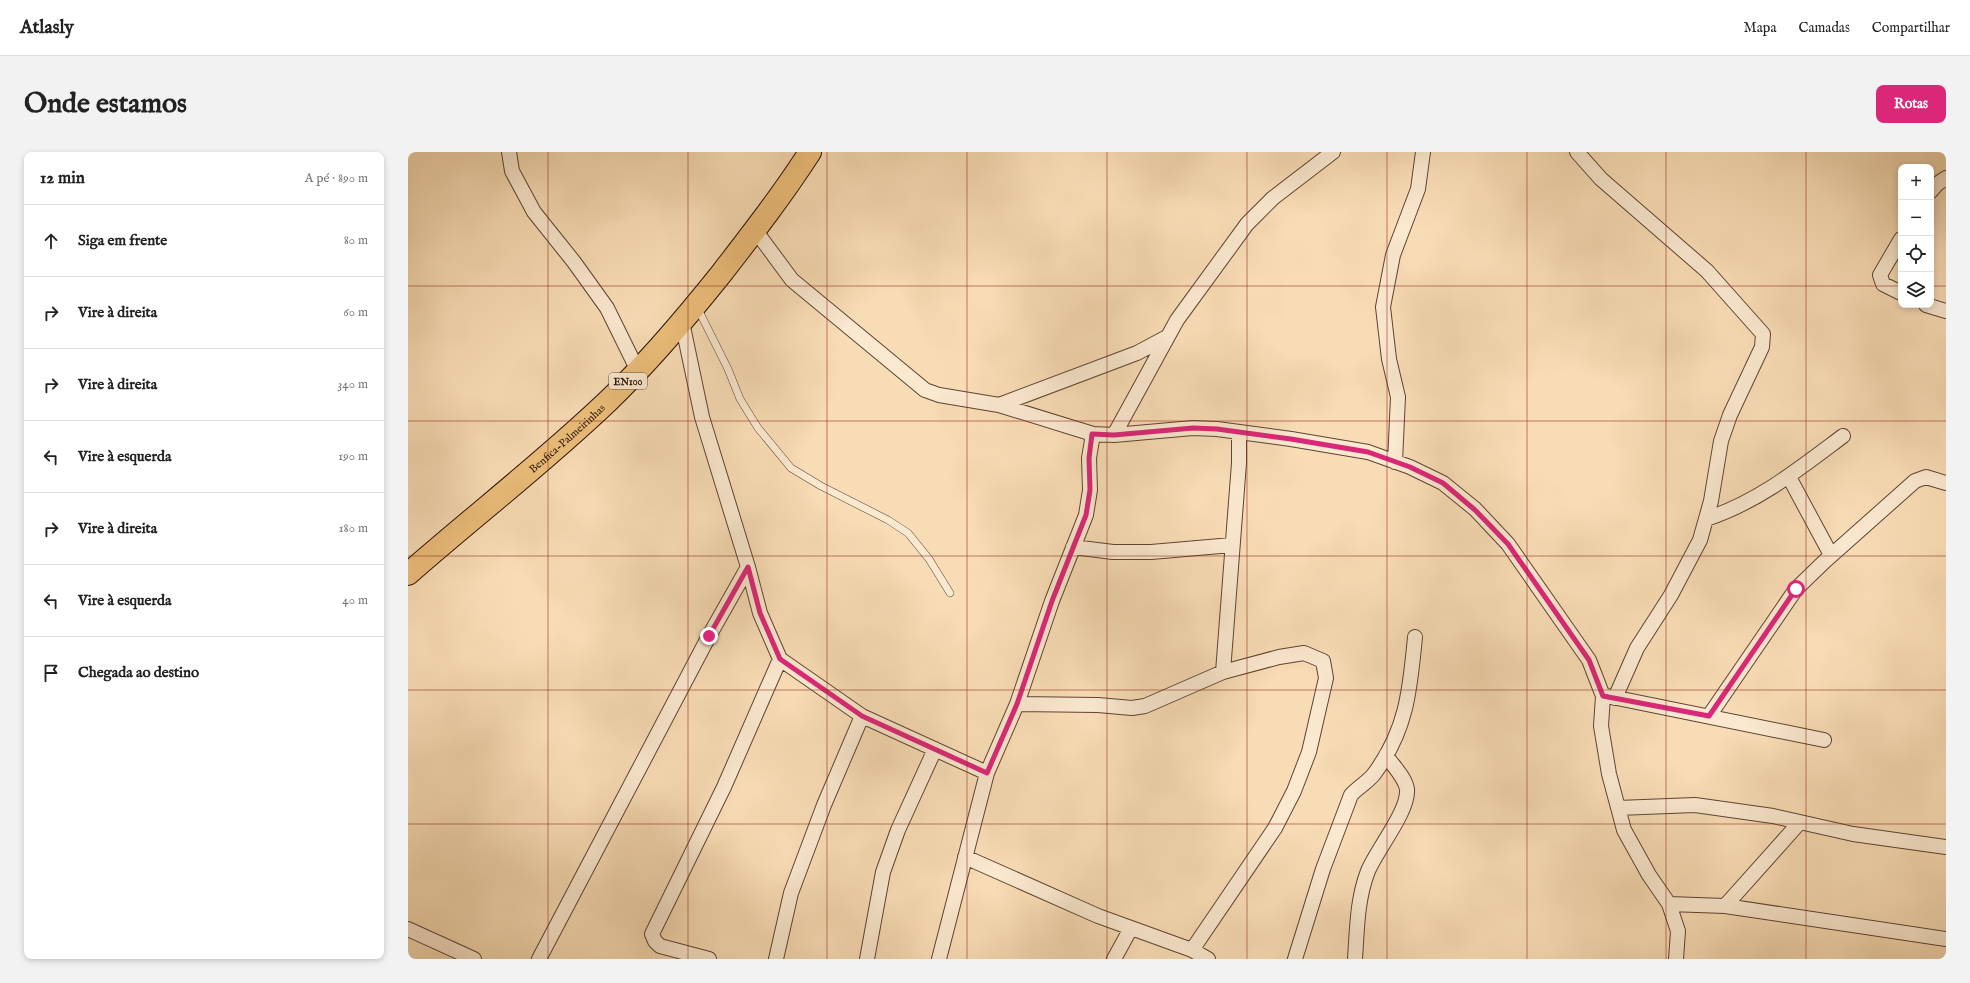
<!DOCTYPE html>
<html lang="pt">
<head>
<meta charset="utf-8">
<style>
	body { margin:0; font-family:"IM FELL English",serif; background:#f2f2f2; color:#222 }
	.controls { position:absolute; right:12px; top:12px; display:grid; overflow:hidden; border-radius:8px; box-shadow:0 2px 6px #0003 }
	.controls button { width:36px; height:36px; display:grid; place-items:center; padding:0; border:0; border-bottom:1px solid #e0e0e0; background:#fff; color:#222; font:20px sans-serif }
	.stop { position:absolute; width:12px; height:12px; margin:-9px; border:3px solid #db2777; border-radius:50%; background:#fff }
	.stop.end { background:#db2777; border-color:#fff; box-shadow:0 1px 4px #0008 }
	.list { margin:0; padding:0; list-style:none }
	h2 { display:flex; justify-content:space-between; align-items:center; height:52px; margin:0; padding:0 16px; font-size:17px }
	h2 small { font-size:13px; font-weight:400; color:#767676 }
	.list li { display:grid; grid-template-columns:26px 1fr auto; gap:12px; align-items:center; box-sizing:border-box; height:72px; padding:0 16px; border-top:1px solid #e0e0e0 }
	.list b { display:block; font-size:15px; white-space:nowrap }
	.list em { font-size:13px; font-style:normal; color:#767676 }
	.icon { flex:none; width:22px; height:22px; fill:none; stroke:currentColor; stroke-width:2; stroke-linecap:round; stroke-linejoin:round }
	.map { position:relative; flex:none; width:1538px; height:807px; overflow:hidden; border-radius:8px }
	header { display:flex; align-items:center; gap:24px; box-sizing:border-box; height:56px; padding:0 20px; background:#fff; border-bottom:1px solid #e0e0e0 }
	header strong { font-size:19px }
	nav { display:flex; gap:22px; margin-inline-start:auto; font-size:14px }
	.intro { display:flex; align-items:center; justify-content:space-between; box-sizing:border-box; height:96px; padding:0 24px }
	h1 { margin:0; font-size:28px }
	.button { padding:10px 18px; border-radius:8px; background:#db2777; color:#fff; font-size:14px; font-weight:700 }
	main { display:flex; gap:24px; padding:0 24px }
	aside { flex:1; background:#fff; border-radius:8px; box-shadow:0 2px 6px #0003 }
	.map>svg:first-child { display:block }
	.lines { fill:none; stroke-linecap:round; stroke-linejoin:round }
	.lane-casing { stroke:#5e4433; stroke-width:8 }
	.street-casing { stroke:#5e4433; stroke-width:16 }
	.primary-casing { stroke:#2a1208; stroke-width:24 }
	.lane { stroke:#fae8cf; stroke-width:7 }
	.street { stroke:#fae8cf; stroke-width:14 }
	.primary { stroke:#ecbe7a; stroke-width:22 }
	.route { stroke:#db2777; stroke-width:5 }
	.grid { fill:none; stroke:#8f2418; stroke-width:1; stroke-opacity:0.55 }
	.labels { text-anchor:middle; stroke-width:4; stroke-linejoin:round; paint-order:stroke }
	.shield { fill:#fae8cf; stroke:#685244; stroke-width:1 }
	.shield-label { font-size:10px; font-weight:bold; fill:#2a1208 }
	.street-label { font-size:11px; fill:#2a1208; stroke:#fae8cf }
</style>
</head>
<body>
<header>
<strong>Atlasly</strong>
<nav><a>Mapa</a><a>Camadas</a><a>Compartilhar</a></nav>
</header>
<div class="intro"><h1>Onde estamos</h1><a class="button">Rotas</a></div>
<main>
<aside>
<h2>12 min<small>A pé · 890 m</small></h2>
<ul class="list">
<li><svg class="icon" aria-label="ahead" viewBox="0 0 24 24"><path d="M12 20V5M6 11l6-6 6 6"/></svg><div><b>Siga em frente</b></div><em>80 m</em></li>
<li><svg class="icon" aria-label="right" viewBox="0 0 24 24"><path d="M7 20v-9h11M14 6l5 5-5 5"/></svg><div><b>Vire à direita</b></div><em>60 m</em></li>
<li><svg class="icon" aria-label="right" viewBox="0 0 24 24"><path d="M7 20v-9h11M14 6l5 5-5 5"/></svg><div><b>Vire à direita</b></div><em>340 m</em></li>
<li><svg class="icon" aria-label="left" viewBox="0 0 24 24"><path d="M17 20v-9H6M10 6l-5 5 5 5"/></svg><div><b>Vire à esquerda</b></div><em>190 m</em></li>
<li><svg class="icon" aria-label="right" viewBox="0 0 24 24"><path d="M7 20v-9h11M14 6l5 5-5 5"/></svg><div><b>Vire à direita</b></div><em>180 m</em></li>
<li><svg class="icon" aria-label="left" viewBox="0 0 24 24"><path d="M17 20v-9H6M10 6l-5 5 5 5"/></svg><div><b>Vire à esquerda</b></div><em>40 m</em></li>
<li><svg class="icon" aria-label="arrive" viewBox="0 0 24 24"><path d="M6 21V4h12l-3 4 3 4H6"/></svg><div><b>Chegada ao destino</b></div></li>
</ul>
</aside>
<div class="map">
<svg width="1538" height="807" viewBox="0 0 1538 807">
	<rect width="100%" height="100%" fill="#f8dcb5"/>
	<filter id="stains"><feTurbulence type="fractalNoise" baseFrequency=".005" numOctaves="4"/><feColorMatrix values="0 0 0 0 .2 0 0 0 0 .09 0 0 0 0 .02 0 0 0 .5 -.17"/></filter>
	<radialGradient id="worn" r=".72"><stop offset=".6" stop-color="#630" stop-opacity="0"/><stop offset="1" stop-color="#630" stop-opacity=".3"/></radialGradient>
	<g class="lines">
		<defs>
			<path id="lane" d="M290,157l30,60 12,30 18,29 33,40 30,18 67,34 20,13 21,26 21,34"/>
			<path id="street" d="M101,0l3,19 22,41 40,50 33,46 31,63
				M1169,0l24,27 106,92 56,63 -1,13 -32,68 -9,26 -10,60 -11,39 -29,55 -34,53 -22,50
				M1523,39l6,-7 9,-6
				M347,78l37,50 133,110 14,5 60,10 94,29 21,1 79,-7 24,1 74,10 77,13 42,15 33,16 32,26 33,35 81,116 14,36 -2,30 8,48 15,56 25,45 20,29 9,27 -2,28
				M1493,87l-21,36 3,9 18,9
				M1518,153l20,6
				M274,170l20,95 46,150 12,46 20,46 82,57 125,57
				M591,253l138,-52 30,-16
				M706,283l63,-115 70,-96 26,-26 60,-46
				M987,310l3,-65 -9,-38 -6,-52 10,-52 25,-66 5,-37
				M1381,325l42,78
				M1298,367c52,-17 93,-50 137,-83
				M665,395l40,5h38l81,-7
				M815,520l16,-209v-31
				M1199,544l217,44
				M609,552l81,1 34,3 13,-2 78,-34 56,-15 25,-4 19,8 3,17 -17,74 -15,39 -19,37 -83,122
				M1301,564l87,-127 29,-28 90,-80 11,-4 20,6
				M1210,656l77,-3 78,11 80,18 93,13
				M557,705l133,59 94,34 16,9
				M1261,752l56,2 221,33
				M1317,754l75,-84
				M0,777l66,30
				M131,807l170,-323 39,-69
				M301,807l-49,-13 -5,-5 -3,-7 72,-147 56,-128
				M368,807l15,-66 33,-88 38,-89
				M459,807l16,-87 15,-42 37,-81
				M531,807l48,-186 30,-69 35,-103 34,-86 4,-25 -1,-32 4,-24
				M706,807l17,-31
				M887,807l28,-90 28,-74c7,-8 17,-13 23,-21 33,-44 36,-85 41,-137
				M947,807c2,-29 2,-60 13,-88 9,-22 41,-60 39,-82 -2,-12 -15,-24 -21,-34"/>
			<g id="primary">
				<path id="s1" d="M0,422c66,-58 135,-111 199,-172 41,-39 78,-83 114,-128 31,-40 62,-80 89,-122"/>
			</g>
		</defs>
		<!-- lane casing -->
		<use href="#lane" class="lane-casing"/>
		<!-- street casing -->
		<use href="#street" class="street-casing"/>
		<!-- primary casing -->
		<use href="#primary" class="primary-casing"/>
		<!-- lane -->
		<use href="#lane" class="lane"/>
		<!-- street -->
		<use href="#street" class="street"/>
		<!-- primary -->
		<use href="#primary" class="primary"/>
	</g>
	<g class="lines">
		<!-- route -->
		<path class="route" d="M301,484l39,-69 12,46 20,46 82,57 125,57 30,-69 35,-103 34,-86 4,-25 -1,-32 3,-24 22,1 79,-7 24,1 74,10 77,13 42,15 33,16 32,27 33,34 81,116 14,36 106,20 87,-127"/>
	</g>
	<!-- grid -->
	<path class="grid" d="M140,0v807M280,0v807M419,0v807M559,0v807M699,0v807M839,0v807M979,0v807M1119,0v807M1258,0v807M1398,0v807M0,134h1493M1523,134h15M0,269h1538M0,404h1538M0,538h1538M0,672h1538"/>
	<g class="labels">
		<!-- shield labels -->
		<rect class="shield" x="201" y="221" width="38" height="16" rx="3"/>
		<g class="shield-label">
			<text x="220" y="233">EN100</text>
		</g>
		<!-- street labels -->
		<g class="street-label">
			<text dy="4" stroke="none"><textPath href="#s1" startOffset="209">Benfica-Palmeirinhas</textPath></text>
		</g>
	</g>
	<rect width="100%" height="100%" filter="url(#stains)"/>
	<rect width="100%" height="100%" fill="url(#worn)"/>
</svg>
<div class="controls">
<button>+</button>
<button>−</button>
<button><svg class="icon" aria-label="locate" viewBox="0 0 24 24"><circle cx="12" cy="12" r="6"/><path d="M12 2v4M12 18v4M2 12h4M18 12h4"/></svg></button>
<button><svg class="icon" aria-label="layers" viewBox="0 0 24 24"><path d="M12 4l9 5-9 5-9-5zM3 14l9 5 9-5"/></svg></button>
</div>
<div class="stop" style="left:1388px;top:437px"></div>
<div class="stop end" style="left:301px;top:484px"></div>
</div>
</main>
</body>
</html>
